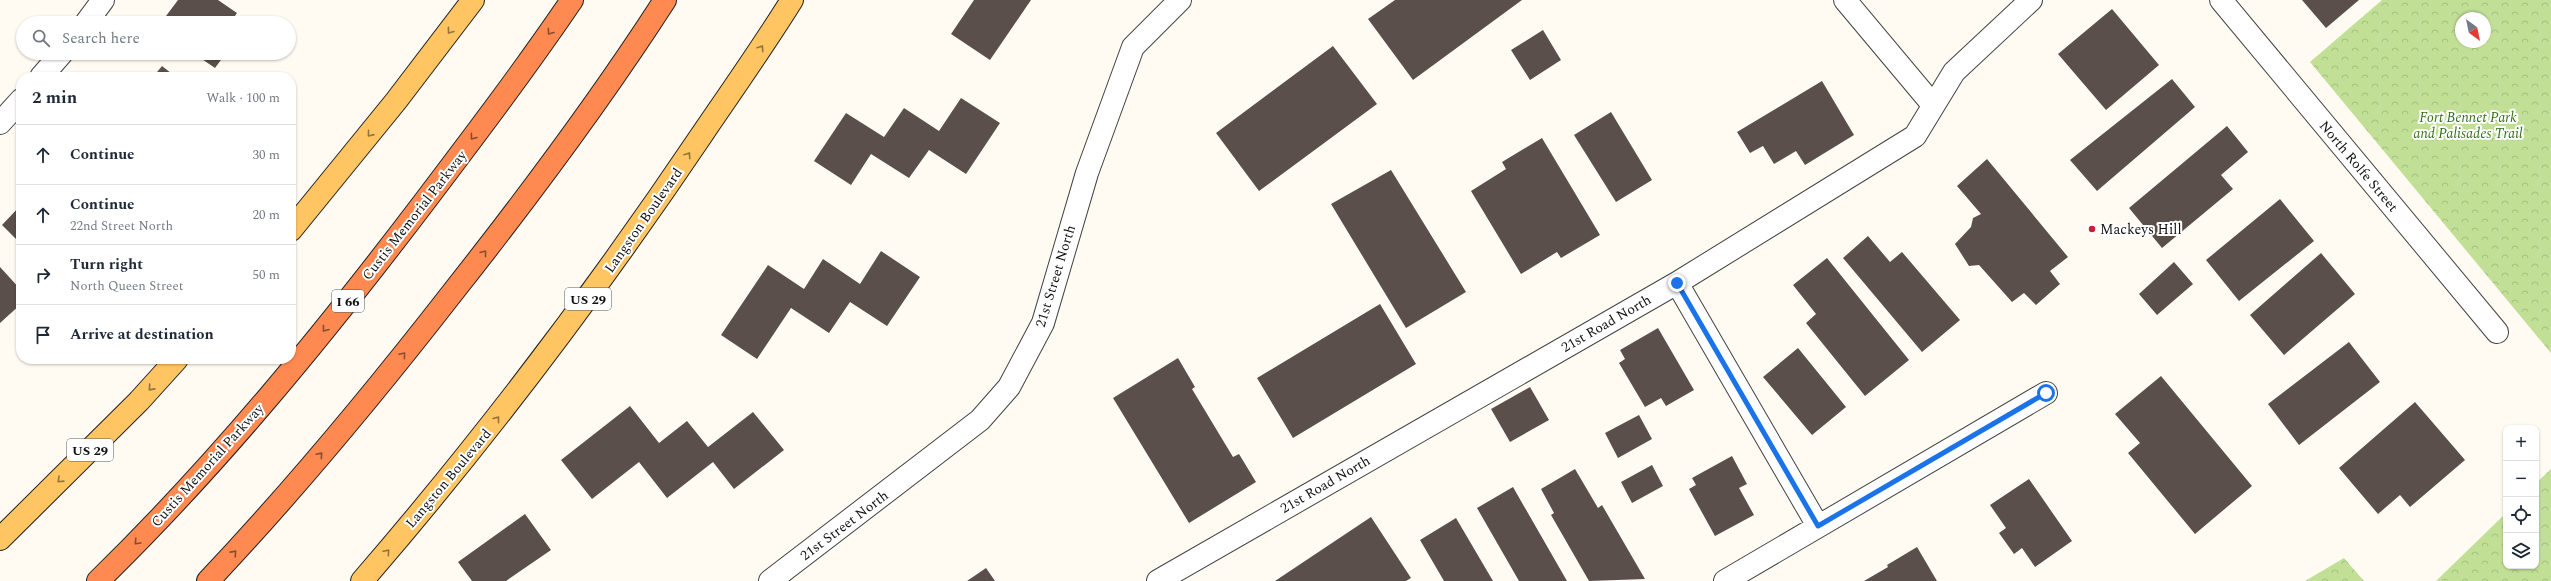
<!DOCTYPE html>
<html lang="en">
<head>
<meta charset="utf-8">
<style>
	body { margin:0; font-family:Spectral,serif; background:#f6f6f7; color:#1f2937 }
	.controls { position:absolute; right:12px; bottom:12px; display:grid; overflow:hidden; border-radius:8px; box-shadow:0 1px 3px #0004 }
	.controls button { width:36px; height:36px; display:grid; place-items:center; padding:0; border:0; border-bottom:1px solid #e0e1e3; background:#fff; color:#1f2937; font:20px sans-serif }
	.compass { position:absolute; left:2455px; top:12px; width:36px; height:36px; border-radius:50%; background:#fff; box-shadow:0 1px 3px #0004; rotate:147deg }
	.stop { position:absolute; width:12px; height:12px; margin:-9px; border:3px solid #1a73e8; border-radius:50%; background:#fff }
	.stop.end { background:#1a73e8; border-color:#fff; box-shadow:0 1px 4px #0008 }
	.list { margin:0; padding:0; list-style:none }
	h2 { display:flex; justify-content:space-between; align-items:center; height:52px; margin:0; padding:0 16px; font-size:17px }
	h2 small { font-size:13px; font-weight:400; color:#747a83 }
	.list li { display:grid; grid-template-columns:26px 1fr auto; gap:12px; align-items:center; box-sizing:border-box; height:60px; padding:0 16px; border-top:1px solid #e0e1e3 }
	.list b { display:block; font-size:15px; white-space:nowrap }
	.list p { margin:0; font-size:13px; white-space:nowrap; color:#747a83 }
	.list em { font-size:13px; font-style:normal; color:#747a83 }
	.icon { flex:none; width:22px; height:22px; fill:none; stroke:currentColor; stroke-width:2; stroke-linecap:round; stroke-linejoin:round }
	.map { position:relative; flex:none; width:2551px; height:581px; overflow:hidden }
	.search { position:absolute; background:#fff; box-shadow:0 1px 3px #0004; left:16px; top:16px; width:280px; height:44px; display:flex; align-items:center; gap:10px; box-sizing:border-box; padding:0 14px; border-radius:22px; color:#747a83; font-size:15px }
	.panel { position:absolute; background:#fff; box-shadow:0 1px 3px #0004; left:16px; top:72px; width:280px; height:292px; border-radius:16px }
	.map>svg:first-child { display:block }
	.forest { fill:url(#forest-crowns); fill-rule:evenodd }
	.building { fill:#5a4f4b }
	.lines { fill:none; stroke-linecap:round; stroke-linejoin:round }
	.minor-casing { stroke:#434343; stroke-width:24 }
	.major-casing { stroke:#212121; stroke-width:24 }
	.highway-casing { stroke:#212121; stroke-width:24 }
	.minor { stroke:#fff; stroke-width:22 }
	.major { stroke:#ffc563; stroke-width:22 }
	.highway { stroke:#ff8a51; stroke-width:22 }
	.oneway { stroke:#93743e }
	.oneway2 { stroke:#884d30 }
	.route { stroke:#1a73e8; stroke-width:5 }
	.poi-dot { fill:#ce1b3b; stroke:#fff; stroke-width:1.5 }
	.labels { text-anchor:middle; stroke-width:4; stroke-linejoin:round; paint-order:stroke }
	.shield { fill:#fff; stroke:#585858; stroke-width:1 }
	.shield-label { font-size:13px; font-weight:bold; fill:#101010 }
	.park-label { font-size:14px; font-style:italic; fill:#366f19; stroke:#fff }
	.street-label { font-size:14px; fill:#101010; stroke:#fff }
	.poi-label { font-size:14px; fill:#101010; stroke:#fff; text-anchor:start }
</style>
</head>
<body>
<div class="map">
<svg width="2551" height="581" viewBox="0 0 2551 581">
	<defs>
		<pattern id="forest-crowns" width="20" height="18" patternUnits="userSpaceOnUse"><rect width="20" height="18" fill="#c1e096"/><path d="M2 6a3 3 0 1 1 6 0M12 15a3 3 0 1 1 6 0" fill="none" stroke="#a5bf80"/></pattern>
	</defs>
	<rect width="100%" height="100%" fill="#fffbf3"/>
	<!-- forest -->
	<path class="forest" d="M2382,0h169v353l-241,-291zM2461,18h24v24h-24z
		M2551,469v112h-115l70,-68v53h30v-83z
		M2344,558l20,23h-59z"/>
	<!-- building -->
	<path class="building" d="M178,0h40l19,13 -7,10h-55l-9,-7z
		M974,0h57l-41,60 -39,-26z
		M1395,0h127l-109,80 -45,-61z
		M2302,0h57l-33,28z
		M2112,9l47,56 -53,45 -48,-56z
		M1543,30l18,30 -31,20 -19,-30z
		M1333,46l44,58 -118,87 -43,-58z
		M193,53h33l-11,15z
		M162,66l14,11h-23z
		M2172,79l23,28 -98,84 -27,-31z
		M1822,81l32,54 -49,30 -9,-14 -22,13 -11,-18 -13,7 -13,-21z
		M961,98l39,25 -34,51 -37,-24 -20,28 -38,-24 -20,31 -37,-24 32,-48 38,24 20,-29 35,23z
		M1611,112l41,68 -36,22 -42,-67z
		M2227,126l21,26 -27,23 12,14 -71,59 -33,-40z
		M1542,138l58,97 -39,23 -4,-6 -36,22 -50,-83 35,-22 -4,-7z
		M1987,159l81,98 -18,14 10,13 -24,21 -12,-12 -12,9 -33,-37 -10,1 -14,-22 16,-17 2,-9 8,-4 -24,-28z
		M1391,170l75,122 -60,36 -75,-124z
		M2280,199l34,42 -75,60 -33,-41z
		M21,205v39l-19,-19z
		M1868,236l22,26 12,-10 58,68 -38,32 -79,-94z
		M881,251l39,26 -33,49 -37,-24 -21,31 -38,-25 -34,51 -36,-24 47,-70 36,24 19,-30 37,25z
		M2321,253l34,41 -71,61 -34,-40z
		M1827,258l82,102 -44,36 -59,-73 10,-9 -23,-29z
		M2174,262l19,22 -36,31 -18,-21z
		M0,267l21,23v14l-21,19z
		M1380,304l36,60 -123,74 -36,-60z
		M1658,328l36,62 -28,16 -5,-8 -16,9 -26,-44 6,-4 -5,-9z
		M2349,342l31,40 -81,63 -31,-41z
		M1798,348l48,59 -34,28 -49,-58z
		M1178,358l17,29 -3,2 41,68 6,-3 17,28 -67,41 -76,-125z
		M2161,376l91,110 -57,48 -67,-81 12,-10 -25,-29z
		M1530,387l19,33 -39,22 -19,-33z
		M2415,402l50,58 -55,47 -10,-12 -22,19 -39,-46z
		M630,406l29,37 28,-22 21,26 45,-35 31,38 -50,39 -21,-27 -46,36 -28,-36 -47,37 -31,-39z
		M1639,415l13,24 -34,19 -13,-25z
		M1732,456l15,28 -8,4 15,27 -39,21 -26,-47 7,-4 -4,-7z
		M1652,465l11,21 -31,17 -11,-21z
		M1575,469l23,39 4,-3 43,74 -56,2 -38,-66 3,-2 -13,-24z
		M2029,479l43,62 -37,26 -13,-19 -8,6 -15,-21 7,-5 -16,-23z
		M1513,487l54,94h-48l-42,-73z
		M525,514l26,36 -45,31h-34l-14,-19z
		M1371,517l40,61 -5,3h-131z
		M1456,518l37,63h-49l-24,-41z
		M1917,547l20,34h-73l24,-14 -1,-2z
		M986,568l9,13h-28z"/>
	<g class="lines">
		<defs>
			<path id="minor" d="M1845,0l88,105
				M2221,0l276,332
				M86,23l17,-23
				M41,77l21,-24
				M0,123l21,-23
				M1677,283l141,243
				M770,581l210,-161 29,-33 34,-64 44,-150 46,-126 47,-47
				M1158,581l519,-298 238,-147 39,-64 77,-72
				M1725,581l321,-188"/>
			<path id="major" d="M291,230l105,-129 77,-101
				M0,539l139,-138 38,-42
				M362,581c123,-142 236,-292 341,-448 30,-44 61,-88 89,-133"/>
			<path id="highway" d="M98,581c120,-117 226,-247 327,-380 50,-66 100,-132 147,-201
				M208,581c87,-92 168,-190 245,-289 75,-95 147,-191 212,-292"/>
		</defs>
		<!-- minor casing -->
		<use href="#minor" class="minor-casing"/>
		<!-- major casing -->
		<use href="#major" class="major-casing"/>
		<!-- highway casing -->
		<use href="#highway" class="highway-casing"/>
		<!-- minor -->
		<use href="#minor" class="minor"/>
		<!-- major -->
		<use href="#major" class="major"/>
		<!-- highway -->
		<use href="#highway" class="highway"/>
	</g>
	<!-- one-way arrows -->
	<defs><path id="oneway-chevron" d="M-2-3.5L2.5 0L-2 3.5" fill="none" stroke-width="1.6" stroke-linecap="round" stroke-linejoin="round"/></defs>
	<g class="oneway">
		<use href="#oneway-chevron" transform="translate(450 31) rotate(127)"/>
		<use href="#oneway-chevron" transform="translate(761 48) rotate(-56)"/>
		<use href="#oneway-chevron" transform="translate(370 134) rotate(129)"/>
		<use href="#oneway-chevron" transform="translate(688 155) rotate(-56)"/>
		<use href="#oneway-chevron" transform="translate(151 388) rotate(132)"/>
		<use href="#oneway-chevron" transform="translate(497 419) rotate(-52)"/>
		<use href="#oneway-chevron" transform="translate(60 480) rotate(136)"/>
		<use href="#oneway-chevron" transform="translate(387 552) rotate(-49)"/>
	</g>
	<g class="oneway2">
		<use href="#oneway-chevron" transform="translate(550 32) rotate(126)"/>
		<use href="#oneway-chevron" transform="translate(473 137) rotate(127)"/>
		<use href="#oneway-chevron" transform="translate(484 253) rotate(-52)"/>
		<use href="#oneway-chevron" transform="translate(325 329) rotate(128)"/>
		<use href="#oneway-chevron" transform="translate(403 355) rotate(-50)"/>
		<use href="#oneway-chevron" transform="translate(320 455) rotate(-49)"/>
		<use href="#oneway-chevron" transform="translate(137 542) rotate(133)"/>
		<use href="#oneway-chevron" transform="translate(234 553) rotate(-48)"/>
	</g>
	<g class="lines">
		<!-- route -->
		<path class="route" d="M1677,283l141,243 228,-133"/>
	</g>
	<!-- markers -->
	<circle class="poi-dot" cx="2092" cy="229" r="4"/>
	<g class="labels">
		<!-- shield labels -->
		<g class="shield">
			<rect x="565" y="288" width="46" height="22" rx="3"/>
			<rect x="332" y="290" width="32" height="22" rx="3"/>
			<rect x="67" y="439" width="46" height="22" rx="3"/>
		</g>
		<g class="shield-label">
			<text x="588" y="304">US 29</text>
			<text x="348" y="306">I 66</text>
			<text x="90" y="455">US 29</text>
		</g>
		<!-- park labels -->
		<g class="park-label">
			<text x="2468" y="122">Fort Bennet Park<tspan x="2468" dy="16">and Palisades Trail</tspan></text>
		</g>
		<!-- street labels -->
		<g class="street-label">
			<text transform="translate(2359 166) rotate(50)" y="5">North Rolfe Street</text>
			<text transform="translate(414 215) rotate(-52)" y="5">Custis Memorial Parkway</text>
			<text transform="translate(643 220) rotate(-55)" y="5">Langston Boulevard</text>
			<text transform="translate(1055 276) rotate(-73)" y="5">21st Street North</text>
			<text transform="translate(1606 323) rotate(-30)" y="5">21st Road North</text>
			<text transform="translate(207 465) rotate(-48)" y="5">Custis Memorial Parkway</text>
			<text transform="translate(448 478) rotate(-50)" y="5">Langston Boulevard</text>
			<text transform="translate(1325 484) rotate(-30)" y="5">21st Road North</text>
			<text transform="translate(844 525) rotate(-37)" y="5">21st Street North</text>
		</g>
		<!-- poi labels -->
		<g class="poi-label">
			<text x="2100" y="234">Mackeys Hill</text>
		</g>
	</g>
</svg>
<div class="controls">
<button>+</button>
<button>−</button>
<button><svg class="icon" aria-label="locate" viewBox="0 0 24 24"><circle cx="12" cy="12" r="6"/><path d="M12 2v4M12 18v4M2 12h4M18 12h4"/></svg></button>
<button><svg class="icon" aria-label="layers" viewBox="0 0 24 24"><path d="M12 4l9 5-9 5-9-5zM3 14l9 5 9-5"/></svg></button>
</div>
<svg class="compass" viewBox="-18 -18 36 36"><path d="M0-13l5 13h-10z" fill="#e53935"/><path d="M0 13l5-13h-10z" fill="#747a83"/></svg>
<div class="stop" style="left:2046px;top:393px"></div>
<div class="stop end" style="left:1677px;top:283px"></div>
<div class="search"><svg class="icon" aria-label="search" viewBox="0 0 24 24"><circle cx="10" cy="10" r="6"/><path d="M15 15l6 6"/></svg>Search here</div>
<section class="panel">
<h2>2 min<small>Walk · 100 m</small></h2>
<ul class="list">
<li><svg class="icon" aria-label="ahead" viewBox="0 0 24 24"><path d="M12 20V5M6 11l6-6 6 6"/></svg><div><b>Continue</b></div><em>30 m</em></li>
<li><svg class="icon" aria-label="ahead" viewBox="0 0 24 24"><path d="M12 20V5M6 11l6-6 6 6"/></svg><div><b>Continue</b><p>22nd Street North</p></div><em>20 m</em></li>
<li><svg class="icon" aria-label="right" viewBox="0 0 24 24"><path d="M7 20v-9h11M14 6l5 5-5 5"/></svg><div><b>Turn right</b><p>North Queen Street</p></div><em>50 m</em></li>
<li><svg class="icon" aria-label="arrive" viewBox="0 0 24 24"><path d="M6 21V4h12l-3 4 3 4H6"/></svg><div><b>Arrive at destination</b></div></li>
</ul>
</section>
</div>
</body>
</html>
